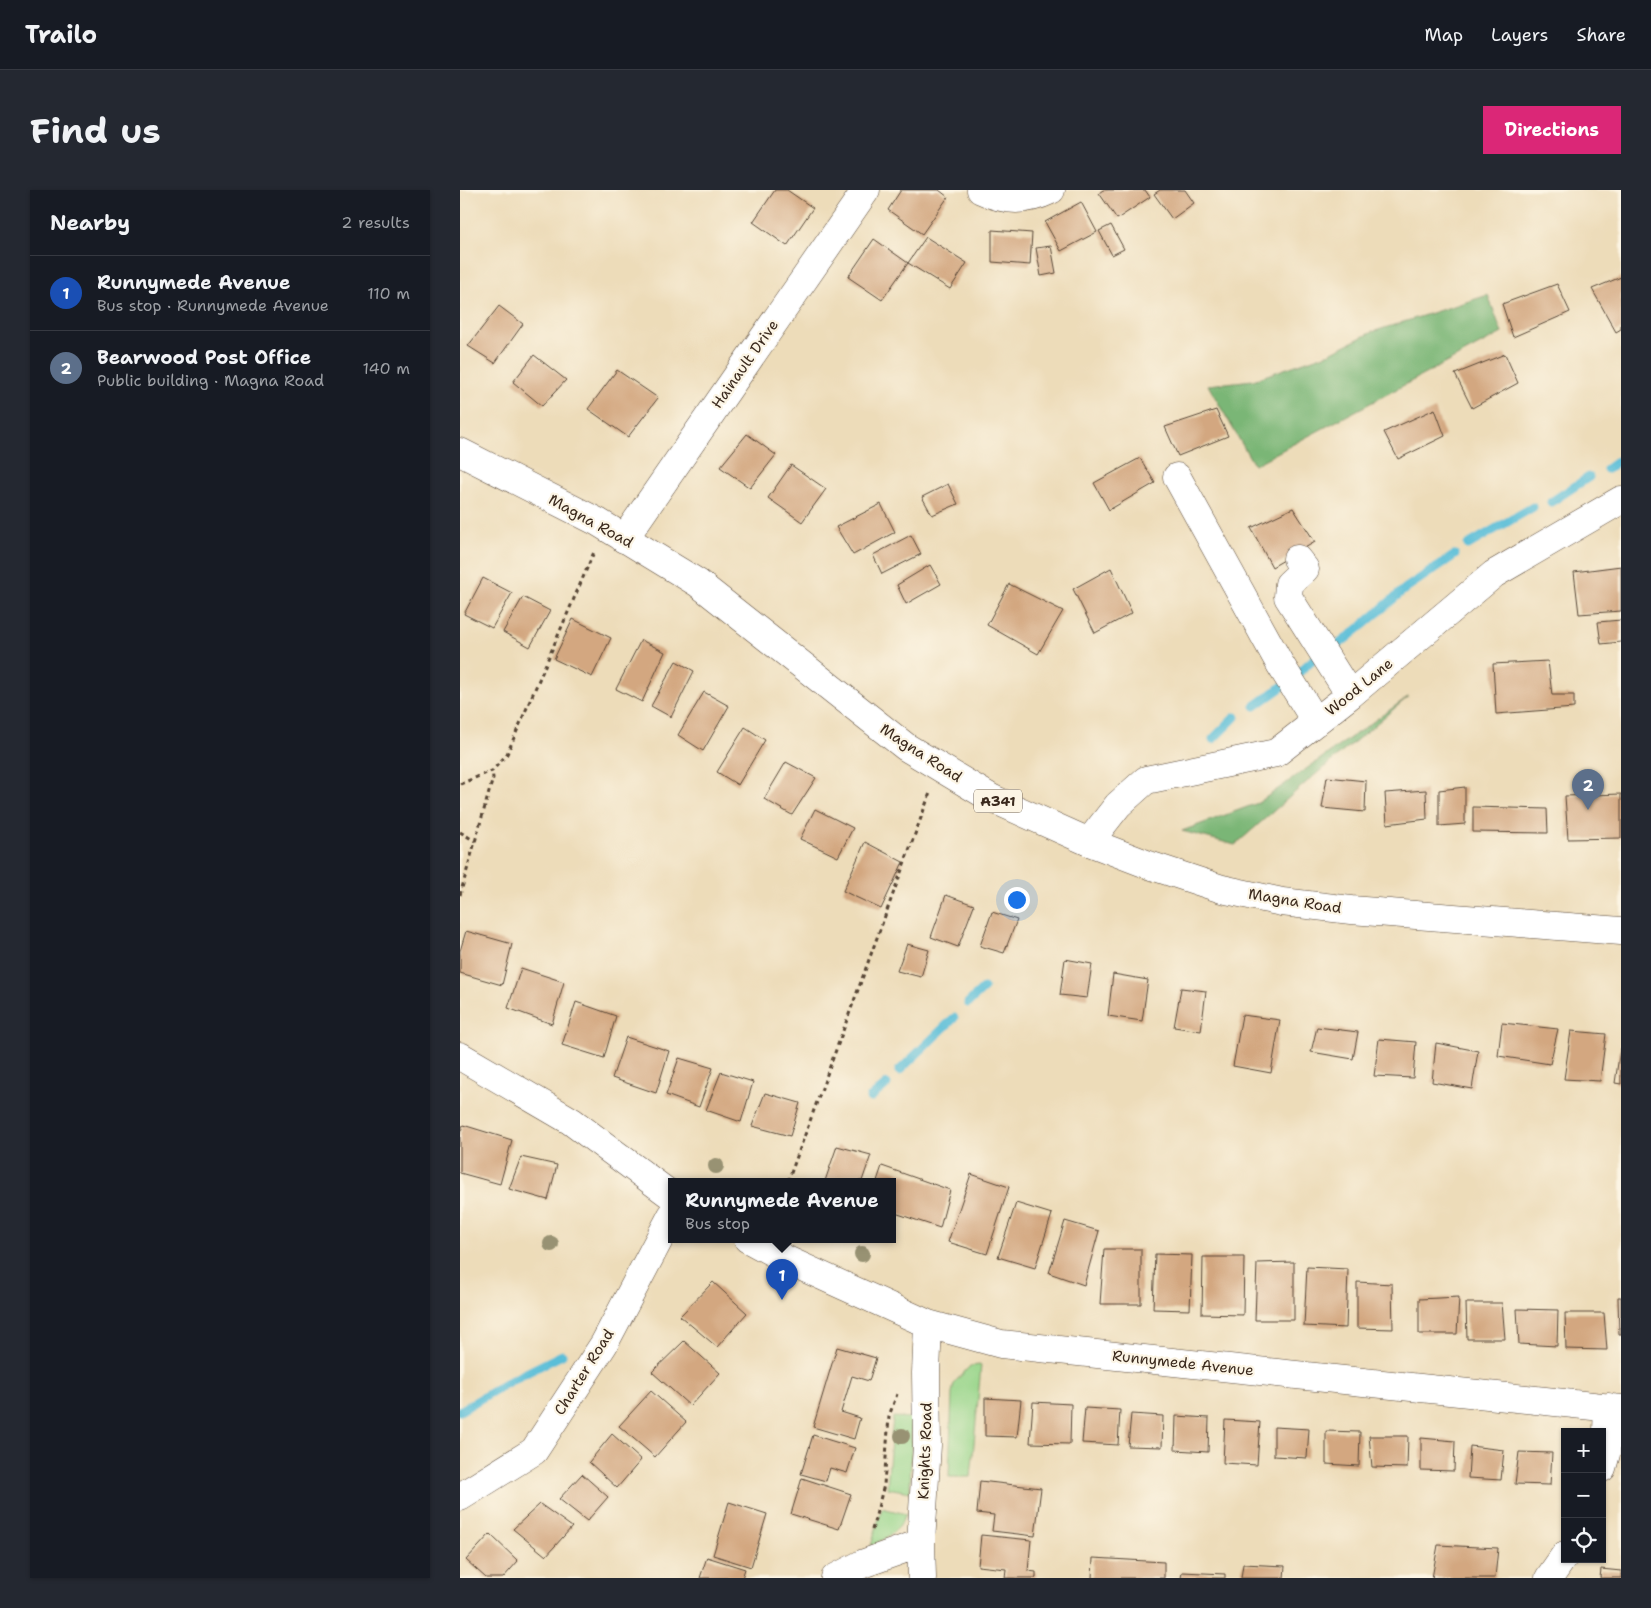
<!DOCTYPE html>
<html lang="en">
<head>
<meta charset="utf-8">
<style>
	body { margin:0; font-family:"Shantell Sans",sans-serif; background:#242831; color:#f1f3f6 }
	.controls { position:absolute; right:15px; bottom:15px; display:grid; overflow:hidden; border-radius:0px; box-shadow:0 1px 4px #0004 }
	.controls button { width:45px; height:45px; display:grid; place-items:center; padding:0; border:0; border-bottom:1px solid #363941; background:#171b24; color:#f1f3f6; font:25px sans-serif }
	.you { position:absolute; left:556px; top:709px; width:18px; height:18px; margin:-12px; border:4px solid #fff; border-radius:50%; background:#1a73e8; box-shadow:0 0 0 8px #1a73e833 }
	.badge { display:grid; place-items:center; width:32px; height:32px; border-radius:50%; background:#db2777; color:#fff; font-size:16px; font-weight:700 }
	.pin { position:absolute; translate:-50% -41px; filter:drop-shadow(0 1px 2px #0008) }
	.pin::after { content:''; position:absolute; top:26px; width:18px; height:15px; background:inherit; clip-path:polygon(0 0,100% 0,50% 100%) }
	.popup { position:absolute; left:208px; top:988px; width:228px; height:65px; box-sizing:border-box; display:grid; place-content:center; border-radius:0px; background:#171b24; filter:drop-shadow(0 1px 4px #0005); font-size:16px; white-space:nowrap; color:#9ea1a6 }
	.popup b { font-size:19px; color:#f1f3f6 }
	.popup::after { content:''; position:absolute; left:50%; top:100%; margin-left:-10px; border:10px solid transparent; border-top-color:#171b24 }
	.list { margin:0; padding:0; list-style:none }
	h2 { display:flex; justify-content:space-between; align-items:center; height:65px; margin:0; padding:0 20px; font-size:21px }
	h2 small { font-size:16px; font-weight:400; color:#9ea1a6 }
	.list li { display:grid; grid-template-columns:32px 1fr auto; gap:15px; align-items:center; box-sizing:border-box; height:75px; padding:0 20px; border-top:1px solid #363941 }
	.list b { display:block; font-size:19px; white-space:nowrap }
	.list p { margin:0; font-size:16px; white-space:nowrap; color:#9ea1a6 }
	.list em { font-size:16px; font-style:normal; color:#9ea1a6 }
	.icon { flex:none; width:28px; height:28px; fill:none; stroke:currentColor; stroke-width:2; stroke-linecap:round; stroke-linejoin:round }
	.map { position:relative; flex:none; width:1161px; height:1388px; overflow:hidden; border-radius:0px }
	header { display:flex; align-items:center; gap:30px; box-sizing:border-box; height:70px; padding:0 25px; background:#171b24; border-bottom:1px solid #363941 }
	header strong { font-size:24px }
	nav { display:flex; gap:28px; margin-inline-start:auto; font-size:18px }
	.intro { display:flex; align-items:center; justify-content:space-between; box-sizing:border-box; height:120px; padding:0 30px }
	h1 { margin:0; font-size:35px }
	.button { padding:12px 22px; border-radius:0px; background:#db2777; color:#fff; font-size:18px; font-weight:700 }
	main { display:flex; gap:30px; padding:0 30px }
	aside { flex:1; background:#171b24; border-radius:0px; box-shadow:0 1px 4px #0004 }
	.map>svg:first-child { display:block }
	.green { fill:#98d58a; stroke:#6a8054 }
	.forest { fill:#7ab676; stroke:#5a704a }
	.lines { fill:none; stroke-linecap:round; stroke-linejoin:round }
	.stream { stroke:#5abed8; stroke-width:9 }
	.building { fill:#d3a780 }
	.minor-casing { stroke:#564535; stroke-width:29 }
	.major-casing { stroke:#564535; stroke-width:29 }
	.path { stroke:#564535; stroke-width:3; stroke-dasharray:4 4; stroke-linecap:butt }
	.minor { stroke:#fff; stroke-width:28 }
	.major { stroke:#fff; stroke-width:28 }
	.tree { fill:#989273 }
	.labels { text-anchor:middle; stroke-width:4.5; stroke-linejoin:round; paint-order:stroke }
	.shield { fill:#fcf5e5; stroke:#75675a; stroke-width:1 }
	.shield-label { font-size:14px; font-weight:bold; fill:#3b2a1e }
	.street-label { font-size:15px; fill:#3b2a1e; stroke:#fcf5e5 }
</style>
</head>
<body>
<header>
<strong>Trailo</strong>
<nav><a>Map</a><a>Layers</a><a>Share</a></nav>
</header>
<div class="intro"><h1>Find us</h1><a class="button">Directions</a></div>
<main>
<aside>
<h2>Nearby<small>2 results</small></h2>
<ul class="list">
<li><span class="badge" style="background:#1a4fb4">1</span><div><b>Runnymede Avenue</b><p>Bus stop · Runnymede Avenue</p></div><em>110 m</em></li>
<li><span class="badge" style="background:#5c6f8a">2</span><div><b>Bearwood Post Office</b><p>Public building · Magna Road</p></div><em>140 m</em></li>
</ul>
</aside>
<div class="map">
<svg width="1161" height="1388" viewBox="0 0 1161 1388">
	<rect width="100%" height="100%" fill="#fcf5e5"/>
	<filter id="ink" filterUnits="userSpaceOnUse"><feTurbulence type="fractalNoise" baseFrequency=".02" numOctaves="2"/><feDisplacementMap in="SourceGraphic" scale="10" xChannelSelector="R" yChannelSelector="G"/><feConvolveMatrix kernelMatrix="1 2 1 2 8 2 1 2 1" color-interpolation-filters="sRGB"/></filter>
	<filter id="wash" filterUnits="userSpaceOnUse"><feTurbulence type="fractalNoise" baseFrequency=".0096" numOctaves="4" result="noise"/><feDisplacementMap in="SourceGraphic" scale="20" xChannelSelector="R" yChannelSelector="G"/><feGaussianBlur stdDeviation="1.12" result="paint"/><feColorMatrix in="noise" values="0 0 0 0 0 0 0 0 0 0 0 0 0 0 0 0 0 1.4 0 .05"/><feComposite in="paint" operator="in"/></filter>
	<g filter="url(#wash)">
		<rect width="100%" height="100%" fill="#eddcb9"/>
		<!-- green -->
		<path class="green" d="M521,1175l-10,112h-22l3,-84 2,-10 16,-17z
			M433,1227l19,1 -2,74 -23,-4z
			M422,1318l24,6c-8,18 -17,22 -35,32z"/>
		<!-- forest -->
		<path class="forest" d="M1028,105l14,38 -248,132 -46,-80 45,-5 77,-27 42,-21z
			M948,507l-99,83 -74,65 -53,-14 76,-28z"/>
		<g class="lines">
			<!-- stream -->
			<path class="stream" d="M1147,279l14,-10
				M1091,312l38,-25
				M1008,355l65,-38
				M873,459l30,-24 43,-37 49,-33
				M833,488l24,-22
				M795,516l28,-20
				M753,549l22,-22
				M508,813l16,-15
				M439,881l55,-53
				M410,908l17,-14
				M0,1221l50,-30 52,-26"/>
		</g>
		<g id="blocks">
			<!-- building -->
			<path class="building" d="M315,0h12l26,18 -26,38 -34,-24z
				M441,0h38l9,7 -26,37 -34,-24z
				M643,0h42l5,7 -33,22 -18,-26z
				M700,0h25l9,13 -22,16 -18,-25z
				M621,12l16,30 -36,19 -16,-29z
				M651,35l13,24 -12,6 -13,-24z
				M532,40l40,3 -2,32 -38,-3z
				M466,47l41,26 -17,26 -42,-26z
				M414,49l34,24 -26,37 -34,-23z
				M591,56l5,27 -15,3 -5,-28z
				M1161,87v52l-5,3 -24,-43z
				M1097,94l13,28 -57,25 -11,-33z
				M39,116l24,18 -28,39 -27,-17z
				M1045,164l13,29 -46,25 -17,-34z
				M74,165l32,25 -24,26 -29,-24z
				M157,180l41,28 -30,39 -40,-28z
				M975,219l10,27 -47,23 -14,-27z
				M756,220l12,26 -50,20 -13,-29z
				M287,244l29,21 -26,33 -30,-21z
				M680,268l15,25 -46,27 -15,-27z
				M331,275l35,24 -24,33 -34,-24z
				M488,294l10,20 -26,11 -10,-18z
				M421,314l14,28 -42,23 -17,-28z
				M833,318l22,34 -43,25 -21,-39z
				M451,345l10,19 -39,20 -9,-19z
				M470,375l11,19 -35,20 -9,-19z
				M1161,376v45l-42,3 -5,-42z
				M651,378l21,45 -37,20 -22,-44z
				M23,388l29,15 -20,35 -28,-14z
				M549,394l54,27 -25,43 -51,-29z
				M63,407l27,14 -20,36 -27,-15z
				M113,429l38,19 -19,39 -38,-18z
				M1161,430v22l-20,2 -3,-22z
				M181,450l24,12 -23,50 -26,-13z
				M216,471l18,10 -23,46 -20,-11z
				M1088,471l4,34h22v13l-78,6 -3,-50z
				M244,502l25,14 -26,45 -25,-16z
				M285,537l20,13 -27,45 -21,-13z
				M326,572l30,16 -24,37 -28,-16z
				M867,587l39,4 -1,31 -43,-4z
				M1005,597v37l-26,2v-36z
				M966,600l1,29 -40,5 -2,-31z
				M1161,604v44l-53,1 -3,-43z
				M1013,617l74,2 1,24 -75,-1z
				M355,619l38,19 -15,29 -38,-18z
				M405,652l38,20 -22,47 -38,-18z
				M486,705l28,10 -16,42 -27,-10z
				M532,722l25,8 -13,33 -24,-7z
				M6,741l46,13 -10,41 -42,-12v-22z
				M447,754l22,6 -8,27 -24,-6z
				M605,769l27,5 -5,34 -27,-3z
				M61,778l43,14 -12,42 -44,-16z
				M653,784l35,6 -6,41 -34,-5z
				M721,798l25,3 -5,40 -27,-4z
				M116,812l40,14 -12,42 -42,-13z
				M782,825l38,5 -9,53 -38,-7z
				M1042,833l56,6 -8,35 -52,-8z
				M857,837l41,5 -5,27 -42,-7z
				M1111,841l35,3 -6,47 -36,-2z
				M166,847l43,14 -13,42 -44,-15z
				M919,849l37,3 -3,36 -39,-2z
				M976,853l42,8 -6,38 -40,-7z
				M1160,859h1v35l-6,-1z
				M219,868l34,10 -14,39 -33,-12z
				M261,882l32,10 -12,40 -35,-12z
				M305,903l35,10 -10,33 -38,-10z
				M3,935l49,15 -12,44 -40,-11v-39z
				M377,956l34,9 -9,26h-37z
				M61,967l36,8 -9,35 -39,-11z
				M422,976l68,24 -10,38 -48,-16v-31h-15z
				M511,984l38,13 -22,67 -39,-12z
				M556,1013l36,11 -17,54 -37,-11z
				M605,1031l34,10 -15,54 -35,-12z
				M644,1059h37v55h-41z
				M695,1064l37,1 -2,55 -37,-1z
				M743,1067h41l-1,58 -41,-1z
				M834,1072v58h-39l2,-57z
				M847,1077l41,2 -2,59 -42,-2z
				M253,1092l34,31 -30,34 -37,-31z
				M897,1092l35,2 1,45 -36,-1z
				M999,1107l-2,37h-38v-35z
				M1158,1107h3v38h-2z
				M1006,1113h36l3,36h-38z
				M1057,1119l41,1 -1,36 -38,-2z
				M1105,1123h39l3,37 -41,-1z
				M224,1151l36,32 -30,33 -38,-34z
				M377,1157l39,11 -7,23 -17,-5 -11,36 19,6 -6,21 -41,-12z
				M191,1201l35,31 -31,35 -36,-31z
				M525,1208l36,2 -4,37 -32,-1z
				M573,1212l38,2 -1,40 -40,-1z
				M625,1218l35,2 -2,35 -36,-2z
				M671,1224l32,2 -1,31 -34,-1z
				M716,1226l33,2 -1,34 -33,-2z
				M765,1230l35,2 -3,43 -34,-2z
				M814,1237l35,2 -2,29 -33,-2z
				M866,1241l34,1 -1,34 -33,-2z
				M152,1244l29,26 -24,28 -28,-26z
				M353,1245l42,13 -8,25 -17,-5 -4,13 -25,-7z
				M909,1246h39l-1,32 -35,-1z
				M961,1248l34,3 -1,30 -33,-1z
				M1010,1256l34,4 -3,30 -33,-2z
				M1059,1262l33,1 -2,32 -35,-1z
				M122,1284l26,23 -21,24 -28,-22z
				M342,1288l49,16 -12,35 -48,-15z
				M520,1291l61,7 -6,48 -43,-5 2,-16 -17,-2z
				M269,1312l38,12 -16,53 -38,-12z
				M80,1314l32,23 -26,29 -33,-27z
				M30,1344l28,27 -15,17h-17l-20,-18z
				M521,1345l50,5 -3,31 8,1v6h-31l1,-9 -28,-3z
				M978,1355l60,3 -3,30h-63z
				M247,1367l38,12 -3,9h-42z
				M633,1368l71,4v16h-72z
				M783,1374l42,2 -1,12h-43z
				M1141,1379l20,2v7h-21z
				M722,1382l43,2v4h-44z"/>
		</g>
	</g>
	<g filter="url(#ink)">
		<use href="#blocks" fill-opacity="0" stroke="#564535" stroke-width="1"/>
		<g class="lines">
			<defs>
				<path id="minor" d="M521,0c25,12 45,12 70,0
					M717,287l103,187 36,58
					M164,349l242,-349
					M837,369l8,10 -16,15 -1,13 62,98
					M629,652l29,-37 28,-25 130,-27 74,-58 144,-121 127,-74
					M0,866l111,65 101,75
					M288,1049l39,21 141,64 73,20 620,65
					M1142,1278l4,-14 2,-47
					M0,1307l74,-46 70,-107 68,-129
					M375,1388l27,-14 59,-21
					M462,1388l-1,-35 6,-98 -1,-72 2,-49
					M1089,1388l16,-23"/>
				<path id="major" d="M0,262l138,70 100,61 208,164 85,51 98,44 60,23 73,24 60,13 69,8 270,21"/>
			</defs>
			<!-- minor casing -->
			<use href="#minor" class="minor-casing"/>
			<!-- major casing -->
			<use href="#major" class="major-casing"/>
			<!-- path -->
			<path class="path" d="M0,594l32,-13 15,-17 87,-202
				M0,642l15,9
				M0,705l33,-117 -1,-7
				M328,991l142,-388
				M412,1340l12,-45 5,-69 8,-22"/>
			<!-- minor -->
			<use href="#minor" class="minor"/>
			<!-- major -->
			<use href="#major" class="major"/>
		</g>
		<!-- trees -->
		<g class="tree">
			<circle cx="256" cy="976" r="8"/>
			<circle cx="91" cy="1054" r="8"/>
			<circle cx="402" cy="1064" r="8"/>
			<circle cx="442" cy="1246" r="8"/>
		</g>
	</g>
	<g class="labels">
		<!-- shield labels -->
		<rect class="shield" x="514" y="599.5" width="48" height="23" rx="4"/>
		<g class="shield-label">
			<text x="538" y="616">A341</text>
		</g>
		<!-- street labels -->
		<g class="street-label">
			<text transform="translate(285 174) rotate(-55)" y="5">Hainault Drive</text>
			<text transform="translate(131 331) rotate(29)" y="5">Magna Road</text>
			<text transform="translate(899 497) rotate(-39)" y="5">Wood Lane</text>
			<text transform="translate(461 563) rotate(33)" y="5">Magna Road</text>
			<text transform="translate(835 711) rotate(9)" y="5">Magna Road</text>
			<text transform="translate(723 1173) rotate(6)" y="5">Runnymede Avenue</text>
			<text transform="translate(124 1182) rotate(-58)" y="5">Charter Road</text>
			<text transform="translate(465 1261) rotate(-88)" y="5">Knights Road</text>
		</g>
	</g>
</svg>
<div class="controls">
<button>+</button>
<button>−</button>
<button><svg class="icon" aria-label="locate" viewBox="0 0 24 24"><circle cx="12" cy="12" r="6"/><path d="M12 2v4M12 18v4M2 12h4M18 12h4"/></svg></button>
</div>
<div class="you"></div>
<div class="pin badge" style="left:322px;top:1110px;background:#1a4fb4">1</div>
<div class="popup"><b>Runnymede Avenue</b>Bus stop</div>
<div class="pin badge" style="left:1128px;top:620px;background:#5c6f8a">2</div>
</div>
</main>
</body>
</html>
